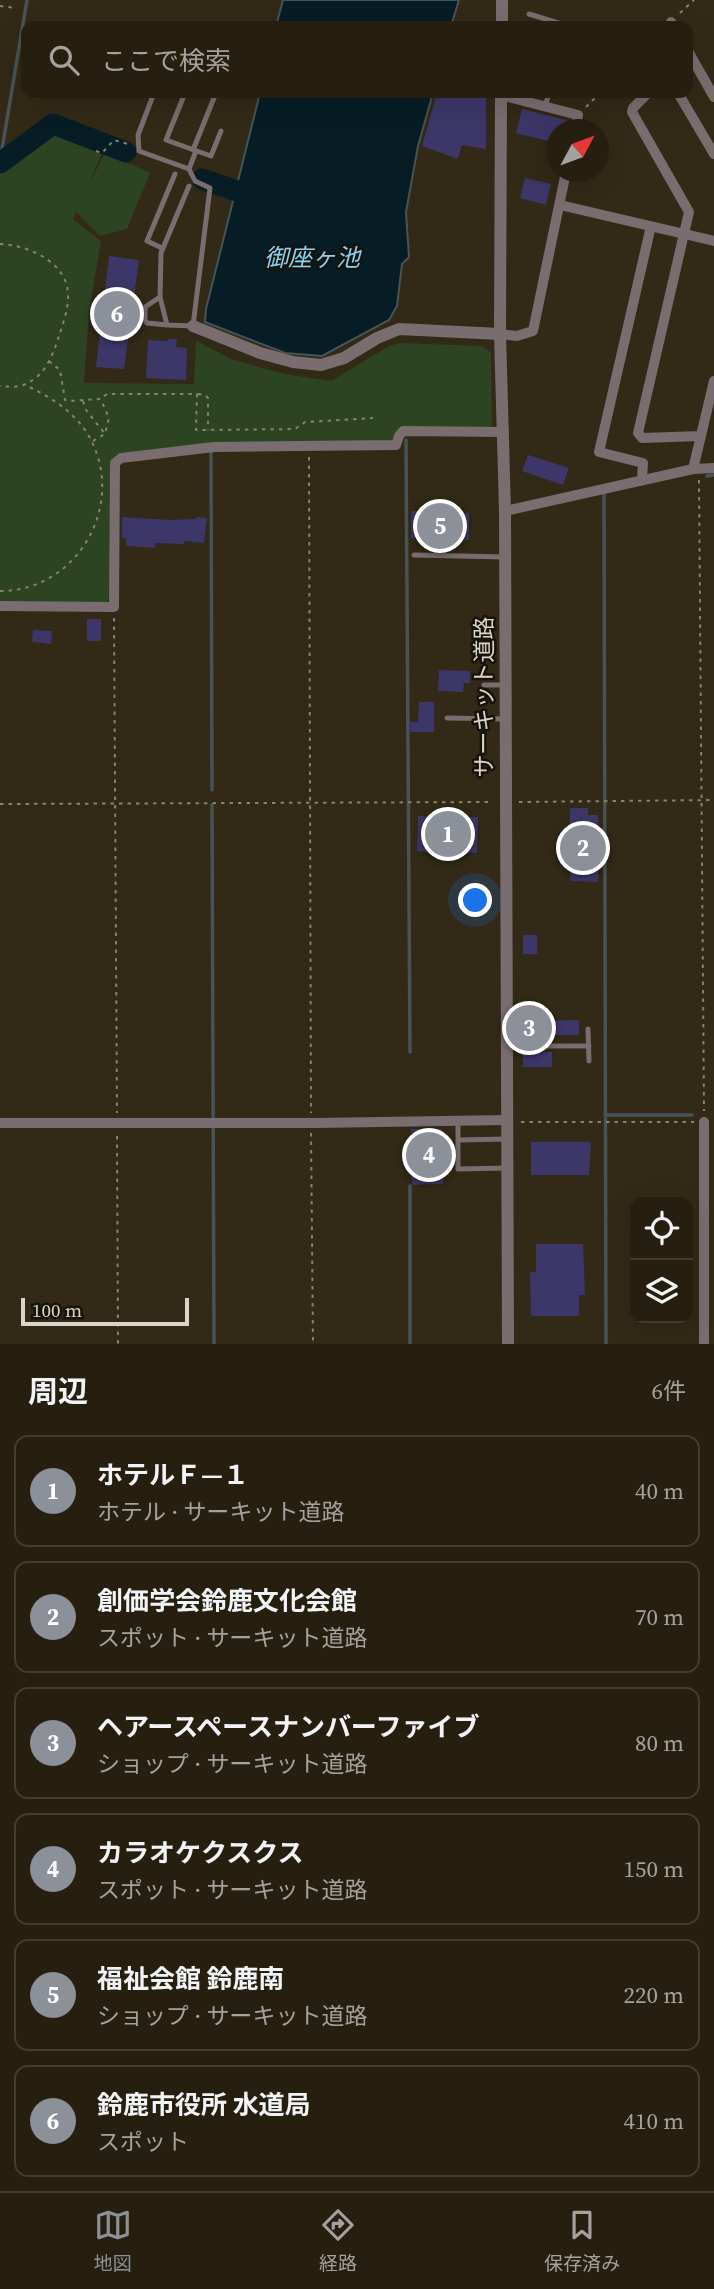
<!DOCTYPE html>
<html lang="ja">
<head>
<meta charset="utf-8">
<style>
	body { margin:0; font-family:"Source Serif 4","Noto Sans JP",serif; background:#322c1e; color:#f1f3f6 }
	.controls { position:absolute; right:21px; bottom:21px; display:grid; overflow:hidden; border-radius:14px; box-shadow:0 7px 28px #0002 }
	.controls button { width:63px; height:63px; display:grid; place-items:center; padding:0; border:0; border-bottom:2px solid #423d30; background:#261f10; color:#f1f3f6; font:35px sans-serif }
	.compass { position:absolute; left:546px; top:119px; width:63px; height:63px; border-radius:50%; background:#261f10; box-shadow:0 7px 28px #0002; rotate:49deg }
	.scale { position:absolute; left:21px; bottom:18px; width:168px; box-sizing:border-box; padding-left:7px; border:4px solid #dbd5c9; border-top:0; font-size:19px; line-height:24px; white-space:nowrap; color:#dbd5c9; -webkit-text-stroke:5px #17130a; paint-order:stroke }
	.you { position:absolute; left:476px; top:901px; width:24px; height:24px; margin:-18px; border:5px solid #fff; border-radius:50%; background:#1a73e8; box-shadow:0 0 0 10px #1a73e833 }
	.badge { display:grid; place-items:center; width:46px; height:46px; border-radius:50%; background:#8c9099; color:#fff; font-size:23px; font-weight:700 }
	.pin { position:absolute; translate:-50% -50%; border:4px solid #fff; box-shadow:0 2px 7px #0006 }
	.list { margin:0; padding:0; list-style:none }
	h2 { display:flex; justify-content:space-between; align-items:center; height:91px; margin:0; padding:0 28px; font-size:30px }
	h2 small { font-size:23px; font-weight:400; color:#a4a29f }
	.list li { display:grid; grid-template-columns:46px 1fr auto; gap:21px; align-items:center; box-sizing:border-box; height:112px; margin:0 14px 14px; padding:0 14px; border:2px solid #423d30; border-radius:14px }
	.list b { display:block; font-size:26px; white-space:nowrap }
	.list p { margin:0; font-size:23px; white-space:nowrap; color:#a4a29f }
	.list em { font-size:23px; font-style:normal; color:#a4a29f }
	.icon { flex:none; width:38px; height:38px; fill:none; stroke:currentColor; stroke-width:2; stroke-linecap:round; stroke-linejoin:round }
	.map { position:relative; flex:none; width:714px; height:1344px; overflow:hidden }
	.search { position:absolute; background:#261f10; box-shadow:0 7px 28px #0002; left:21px; right:21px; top:21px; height:77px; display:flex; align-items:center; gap:18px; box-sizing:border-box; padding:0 24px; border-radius:14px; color:#a4a29f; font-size:26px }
	.sheet { height:847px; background:#261f10 }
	nav { display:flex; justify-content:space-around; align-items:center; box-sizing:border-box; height:98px; border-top:2px solid #423d30; background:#261f10; font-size:19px; color:#a4a29f }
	nav a { display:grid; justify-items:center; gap:4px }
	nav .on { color:#8c9099 }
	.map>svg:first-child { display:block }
	.green { fill:#2c4422 }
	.water { fill:#061d26; stroke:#465457; stroke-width:2 }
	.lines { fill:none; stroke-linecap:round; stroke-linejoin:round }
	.stream { stroke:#465457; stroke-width:3.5 }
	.river { stroke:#061d26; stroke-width:21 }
	.building { fill:#3d3769 }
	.path { stroke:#898172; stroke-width:2; stroke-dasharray:3.5 5; stroke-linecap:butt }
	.service { stroke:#796d6f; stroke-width:5 }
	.minor { stroke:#796d6f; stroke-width:10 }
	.tertiary { stroke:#796d6f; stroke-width:12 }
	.labels { text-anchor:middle; stroke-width:5; stroke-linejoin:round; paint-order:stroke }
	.street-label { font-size:23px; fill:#dbd5c9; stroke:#17130a }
	.water-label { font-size:24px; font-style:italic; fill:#87d5f8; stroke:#17130a }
</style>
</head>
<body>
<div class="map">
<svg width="714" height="1344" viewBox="0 0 714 1344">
	<rect width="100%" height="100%" fill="#322916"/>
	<!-- green -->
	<path class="green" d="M54,128l50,20 -16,39 17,-35 45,21 -23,56 -27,7 -24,-24 -3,7 28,22 -12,71 -5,71 110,1 2,-43 35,18 54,15 46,7 58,-35 11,-3 82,3 9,6 1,76 -91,-1 -11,14 -178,2 -93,10 -7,6 -1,138 -6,6 -105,1v-430l3,-10h6l6,-8z"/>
	<!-- water -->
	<path class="water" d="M283,0h176l-8,26h-175z
		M260,93h173l-15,53 -12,66 3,45 -7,7 -5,42 -8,14 -67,36 -37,-3 -80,-31 1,-13z"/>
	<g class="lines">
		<!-- stream -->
		<path class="stream" d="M0,161l27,-161
			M406,440l4,612
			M211,452l1,338
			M707,476l7,-1
			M604,492l2,852
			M212,805l2,539
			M605,1115h87
			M410,1186v158"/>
		<!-- river -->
		<path class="river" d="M0,163l53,-39 73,28
			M202,179l35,12"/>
	</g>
	<!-- building -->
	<path class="building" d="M437,93h49v56l-24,-4 -4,14 -36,-13z
		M522,109l47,12 -2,9h-11v13l-40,-10z
		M525,178l26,6 -5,21 -26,-7z
		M109,256l30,4 -15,109 -28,-2z
		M168,339h9l-1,8 11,1 -1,32 -40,-2 2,-38 20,1z
		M528,455l41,13 -6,17 -41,-14z
		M411,511l58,2v27l-58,-2z
		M122,517l49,3 25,-1v-2l11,1 -3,25 -20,-2v3l-29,-1v5l-29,-2v-8h-4z
		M87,619h14v22h-14z
		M33,630l19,1 -1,13 -19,-2z
		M439,670l31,1v12h-6l-1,9 -25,-1z
		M419,702h15v30h-25v-10h9z
		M570,808h18v7h10v67l-28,-1z
		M418,816l60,1 -1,36 -60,-2z
		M523,935h14v19h-14z
		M579,1020v15h-58v-14z
		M523,1052h29v15h-29z
		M411,1129h31v16h4l-3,39 -31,1z
		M531,1142h60l-2,33h-58z
		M536,1244h47l2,51h-6v21h-48l-1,-44h6z"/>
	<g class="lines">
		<!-- path -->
		<path class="path" d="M0,6l16,2
			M680,13l14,-13
			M586,107l14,-14
			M96,151l6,2 12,-13 17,5
			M0,244c28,1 67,18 68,50 1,14 -5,29 -9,42 -5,16 -13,37 -28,45 -10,7 -20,6 -31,5
			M49,361l11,9 5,30 4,1 32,-2 6,-5h90l-1,36 99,-1 10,-7 68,-4
			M198,394l7,1 3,3v32
			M83,401l3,9 19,24
			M93,441l12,-7 4,-16 -8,-18
			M309,457l2,656
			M699,480l5,631
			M0,591c79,0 129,-90 87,-158 -15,-23 -38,-37 -62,-48
			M114,618l3,495
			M519,802l195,-2
			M0,804l492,-2
			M521,1122h173
			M311,1133l2,211
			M117,1136l1,208"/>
		<!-- service -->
		<path class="service" d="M529,14l39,12
			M154,93l-16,42 1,16 50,18 6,12 15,7 -17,138 -26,-1 -7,-28 1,-44 28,-67
			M185,93l-19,47 45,16 10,-25
			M545,107l4,-14
			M193,150l23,-57
			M189,169l7,-18
			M162,248l-15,-7 28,-67
			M160,297l-15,10v13l2,3 20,2
			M414,555l91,2
			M484,685h21
			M447,718l58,1
			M588,1029l1,32
			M509,1046h80
			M458,1126v43l49,-1
			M458,1140l48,-1"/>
		<!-- minor -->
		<path class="minor" d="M671,22l2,4
			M688,51l26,46
			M648,93l-15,15 -1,4 57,100 -51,221 4,5 59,-2
			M678,93l36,61
			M501,95l77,20 -3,15
			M560,205l154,36
			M500,334l17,2 16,-5 33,-159
			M693,469l21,-88
			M642,479l1,-16 -44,-11 52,-226
			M505,511l188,-42 21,-1
			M0,606l114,1 1,-144 6,-5 93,-11 182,-2 3,-9 4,-5 101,1
			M704,1122v222
			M0,1123h317l189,-3"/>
		<!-- tertiary -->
		<path class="tertiary" d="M502,26v-26
			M501,93l-1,241 5,177 3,833
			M193,326l67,27 33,9 28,3 23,-7 33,-20 22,-9 101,5"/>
	</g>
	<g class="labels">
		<!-- street labels -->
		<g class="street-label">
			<text transform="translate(484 697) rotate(-90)" y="8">サーキット道路</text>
		</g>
		<!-- water labels -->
		<g class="water-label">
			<text x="312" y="266">御座ヶ池</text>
		</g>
	</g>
</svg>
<div class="controls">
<button><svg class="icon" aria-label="locate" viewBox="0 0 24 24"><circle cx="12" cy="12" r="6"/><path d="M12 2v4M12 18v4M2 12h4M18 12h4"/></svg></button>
<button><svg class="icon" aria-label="layers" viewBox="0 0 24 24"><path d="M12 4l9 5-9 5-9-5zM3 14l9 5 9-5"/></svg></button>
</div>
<svg class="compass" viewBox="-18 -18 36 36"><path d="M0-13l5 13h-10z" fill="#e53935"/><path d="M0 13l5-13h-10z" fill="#a4a29f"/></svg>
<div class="scale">100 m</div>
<div class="you"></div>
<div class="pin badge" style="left:448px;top:834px">1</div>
<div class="pin badge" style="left:583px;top:848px">2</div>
<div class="pin badge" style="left:529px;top:1028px">3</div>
<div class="pin badge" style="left:429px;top:1155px">4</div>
<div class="pin badge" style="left:440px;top:526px">5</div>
<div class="pin badge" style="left:117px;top:314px">6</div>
<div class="search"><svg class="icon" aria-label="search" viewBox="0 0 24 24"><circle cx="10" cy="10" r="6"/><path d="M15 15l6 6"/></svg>ここで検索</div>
</div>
<section class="sheet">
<h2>周辺<small>6件</small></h2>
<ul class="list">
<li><span class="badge">1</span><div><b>ホテルＦ―１</b><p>ホテル · サーキット道路</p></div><em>40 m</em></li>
<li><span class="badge">2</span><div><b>創価学会鈴鹿文化会館</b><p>スポット · サーキット道路</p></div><em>70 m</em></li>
<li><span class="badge">3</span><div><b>ヘアースペースナンバーファイブ</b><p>ショップ · サーキット道路</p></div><em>80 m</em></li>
<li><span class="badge">4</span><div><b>カラオケクスクス</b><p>スポット · サーキット道路</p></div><em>150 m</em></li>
<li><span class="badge">5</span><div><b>福祉会館 鈴鹿南</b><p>ショップ · サーキット道路</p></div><em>220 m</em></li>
<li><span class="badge">6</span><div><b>鈴鹿市役所 水道局</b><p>スポット</p></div><em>410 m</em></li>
</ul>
</section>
<nav>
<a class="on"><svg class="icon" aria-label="map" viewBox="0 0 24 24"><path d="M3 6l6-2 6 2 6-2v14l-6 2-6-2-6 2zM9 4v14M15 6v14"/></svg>地図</a>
<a><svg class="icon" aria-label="directions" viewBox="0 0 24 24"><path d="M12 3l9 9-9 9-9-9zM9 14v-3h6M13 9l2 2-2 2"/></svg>経路</a>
<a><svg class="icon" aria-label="saved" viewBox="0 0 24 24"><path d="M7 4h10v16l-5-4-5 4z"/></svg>保存済み</a>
</nav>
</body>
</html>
